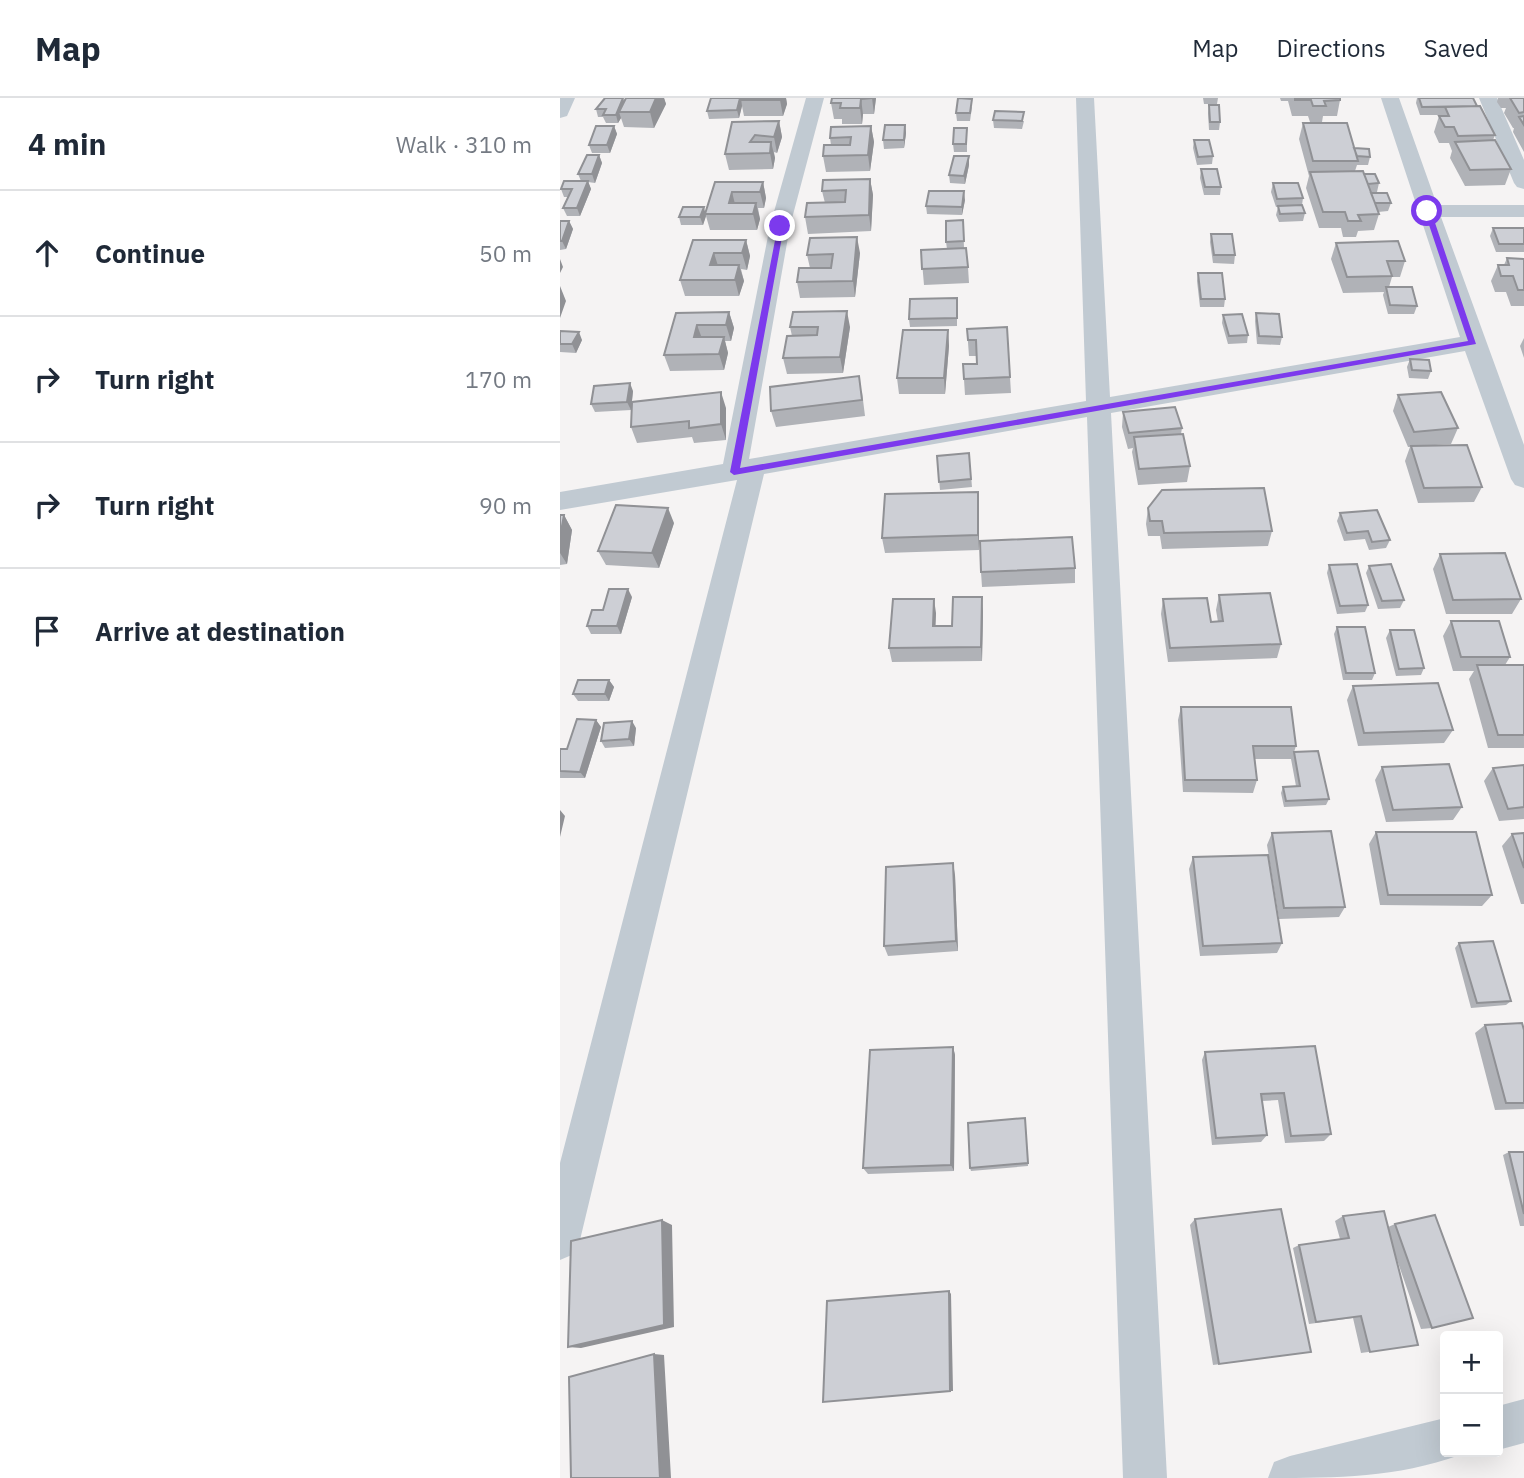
<!DOCTYPE html>
<html lang="en">
<head>
<meta charset="utf-8">
<style>
	body { margin:0; font-family:"IBM Plex Sans",sans-serif; background:#f6f6f7; color:#1f2937 }
	.controls { position:absolute; right:21px; bottom:21px; display:grid; overflow:hidden; border-radius:7px; box-shadow:0 7px 28px #0002 }
	.controls button { width:63px; height:63px; display:grid; place-items:center; padding:0; border:0; border-bottom:2px solid #e0e1e3; background:#fff; color:#1f2937; font:35px sans-serif }
	.stop { position:absolute; width:21px; height:21px; margin:-16px; border:5px solid #7c3aed; border-radius:50%; background:#fff }
	.stop.end { background:#7c3aed; border-color:#fff; box-shadow:0 2px 7px #0008 }
	.list { margin:0; padding:0; list-style:none }
	h2 { display:flex; justify-content:space-between; align-items:center; height:91px; margin:0; padding:0 28px; font-size:30px }
	h2 small { font-size:23px; font-weight:400; color:#747a83 }
	.list li { display:grid; grid-template-columns:46px 1fr auto; gap:21px; align-items:center; box-sizing:border-box; height:126px; padding:0 28px; border-top:2px solid #e0e1e3 }
	.list b { display:block; font-size:26px; white-space:nowrap }
	.list em { font-size:23px; font-style:normal; color:#747a83 }
	.icon { flex:none; width:38px; height:38px; fill:none; stroke:currentColor; stroke-width:2; stroke-linecap:round; stroke-linejoin:round }
	.map { position:relative; flex:none; width:964px; height:1380px; overflow:hidden }
	header { display:flex; align-items:center; gap:42px; box-sizing:border-box; height:98px; padding:0 35px; background:#fff; border-bottom:2px solid #e0e1e3 }
	header strong { font-size:33px }
	nav { display:flex; gap:38px; margin-inline-start:auto; font-size:24px }
	main { display:flex }
	aside { flex:1; background:#fff }
	.map>svg:first-child { display:block }
	.lines { fill:none; stroke-linecap:round; stroke-linejoin:round }
	.street { fill:#c1cad2; fill-rule:evenodd }
	.wall { fill:#b0b2b7 }
	.shaded-wall { fill:#909195 }
	.building { fill:#cdcfd5; stroke:#909195; stroke-width:2 }
	.route { fill:#7c3aed }
</style>
</head>
<body>
<header>
<strong>Map</strong>
<nav><a>Map</a><a>Directions</a><a>Saved</a></nav>
</header>
<main>
<aside>
<h2>4 min<small>Walk · 310 m</small></h2>
<ul class="list">
<li><svg class="icon" aria-label="ahead" viewBox="0 0 24 24"><path d="M12 20V5M6 11l6-6 6 6"/></svg><div><b>Continue</b></div><em>50 m</em></li>
<li><svg class="icon" aria-label="right" viewBox="0 0 24 24"><path d="M7 20v-9h11M14 6l5 5-5 5"/></svg><div><b>Turn right</b></div><em>170 m</em></li>
<li><svg class="icon" aria-label="right" viewBox="0 0 24 24"><path d="M7 20v-9h11M14 6l5 5-5 5"/></svg><div><b>Turn right</b></div><em>90 m</em></li>
<li><svg class="icon" aria-label="arrive" viewBox="0 0 24 24"><path d="M6 21V4h12l-3 4 3 4H6"/></svg><div><b>Arrive at destination</b></div></li>
</ul>
</aside>
<div class="map">
<svg width="964" height="1380" viewBox="0 0 964 1380">
	<rect width="100%" height="100%" fill="#f5f3f3"/>
	<g class="lines">
		<!-- street -->
		<path class="street" d="M0,0h15l-8,18 -7,2z
			M246,0h18l-34,128 -41,233 337,-58 -10,-303h18l16,299 350,-60 -79,-239h18l38,107h87v12h-83l83,228v43l-9,-3 -4,-6 -46,-128 -354,62 56,1065h-44l-36,-1061 -323,57 -184,766 -6,14 -14,6v-97l177,-683 -177,30v-18l163,-28 47,-238z
			M919,0h18l27,62v29l-7,-2 -3,-4z
			M964,1301v44l-26,7v-44z
			M885,1320v34h17l-2,3c-65,23 -123,23 -192,23l6,-16 16,-6z"/>
	</g>
	<!-- wall -->
	<path class="wall" d="M66,0h38l2,6 -12,24 -30,-1 -3,-9 -3,5h-12l-3,-6h-5l-2,-8 28,-8z
		M151,0h80h-5l1,6 -4,12h-39l-2,-10 -3,12 -30,1 -2,-8z
		M272,0h44l-2,16h-11l-1,10h-20v-5h-8l-3,-16z
		M643,0h15l-1,6h-13z
		M720,0h60v2l-3,16h-14l-1,6h-12l-2,-6h-16l-4,-15h-7z
		M857,0h56l4,8 18,29 -2,5 18,29 -6,16 -40,1 -15,-28 2,-7 -3,-8h-10l-5,-11 5,-16 3,-1h-22l-4,-12z
		M938,0h26v54l-11,-20 1,-4h-1l-9,-15 2,-5h-5l-4,-6z
		M649,7l11,17 -1,8h-10l-1,-17z
		M412,9l-2,14h-13l-1,-8z
		M433,22l31,1 -2,8 -28,-1z
		M219,23l3,16 -5,16 -3,-1 1,6 -2,11 -44,1 -4,-16z
		M743,25l51,25 16,9 -2,8h-11l-2,6 9,3 15,9 -2,9h-7l1,1 20,10 -3,8 -10,1 1,2 -5,16 -16,1 -2,6h-13l-2,-9h-22l-13,-40 3,-12 -10,-37z
		M345,27l1,8 -2,15 -20,1 -1,-9z
		M54,28l3,8 -7,19h-18l-3,-8z
		M311,28l3,16 -4,29 -44,1 -3,-16 8,-11 -1,-7z
		M407,38v16h-13l-1,-8z
		M634,42l19,16 -1,8 -15,1 -4,-17z
		M39,57l3,8 -7,20 -7,-1 3,7 -11,27h-13l-4,-8 5,-11h-4l-3,-8 20,-8 -3,-7z
		M409,67l-4,19 -15,-1 -1,-8z
		M641,71l20,18 -1,8h-16l-4,-17z
		M310,81l3,16 -2,36 -63,3 -3,-17 20,-14 -3,-12z
		M155,84h48l3,16 -2,10h-6l2,11 -3,11h-47l-4,-14 -3,9h-22l-2,-8 26,-3z
		M713,85l30,15 -1,7 3,8 -2,8 -24,1 -3,-7 2,-8h-2l-5,-15z
		M405,102l-3,15 -35,-1 -1,-8z
		M403,122l1,28 4,19 1,16 -45,2 -3,-35 26,-1 -1,-7z
		M0,123h9l4,8 -7,20 -6,1z
		M933,130h31v24h-28l-6,-16z
		M651,136l24,21 -1,9 -21,-1 -3,-21z
		M133,142h53l4,16 -3,14 -6,-1 3,12 -5,15h-54l-5,-16z
		M776,145l69,18 -5,16h-8l-3,10 28,19 -3,8h-26l-5,-19 1,-3 -41,1 -12,-34z
		M300,155l-5,44 -55,1 -3,-16 13,-14 -3,-13z
		M947,160l17,1v47h-13l-5,-14h-11l-4,-11 7,-16h6z
		M638,175l27,26 -1,8h-24l-3,-26z
		M397,200v28l-47,1 -1,-8z
		M169,214l5,16 -3,13h-6l3,12 -4,17 -54,1 -6,-16 12,-42z
		M696,215l26,24 -2,8 -23,-1 -2,-23z
		M663,217l25,20 -1,8 -19,1 -6,-21z
		M230,229h60l-7,46 -56,1 -4,-16 9,-22z
		M407,231l43,48 1,16 -46,2 -2,-31h14v-8h-8z
		M388,232l1,16 -4,48h-46l-2,-16z
		M0,233l22,9 -6,13 -16,-1z
		M964,240v20l-4,-12z
		M850,261l21,12 -3,8 -19,-1 -2,-11z
		M73,293l-2,19 -36,2 -4,-8z
		M302,294l3,24 -89,11 -5,-16z
		M838,297l60,33 -7,16 -16,1 47,42 -8,15 -56,1 -13,-42 5,-14h-2l-15,-36z
		M166,310v32l-32,3 -2,-6 -55,6 -6,-16z
		M563,314l59,16 -1,6 9,32 -3,16 -49,3 -6,-33 1,-4 -5,1 -6,-22z
		M409,355l3,34 -32,3 -3,-34z
		M419,409v43l-94,3 -3,-15z
		M588,410l124,23 -4,15 -106,3 -2,-13h-12l-2,-12z
		M780,415l50,27 -4,8 -17,2 -4,-11 -21,2 -7,-20z
		M0,417h4l8,15 -5,34 -7,1z
		M114,425l-15,45 -53,-3 -8,-14z
		M880,456l81,45 -9,15h-66l-13,-45z
		M769,467l39,40 -3,7 -28,2 -10,-41z
		M809,468l35,34 -4,8 -22,1 -12,-36z
		M515,470v15l-93,4 -1,-15z
		M659,497l62,49 -4,14 -109,4 -7,-48 2,-15 48,23h7l-2,-12z
		M72,499l-11,37h-30l-4,-8z
		M423,513l-1,50 -90,1 -3,-14 47,-35 -1,13h17z
		M891,523l59,36 -5,8h19v83h-36l-19,-69 5,-8h-21l-10,-35z
		M777,529l38,46 -3,7h-29l-9,-46z
		M830,532l34,38 -3,7 -25,1 -10,-38z
		M49,582l5,7 -5,14h-31l-5,-7z
		M793,588l100,44 -9,13 -86,3 -11,-46z
		M621,609l115,39 -2,6 35,47 -3,6 -42,2 -3,-14 2,-6 13,-1 -5,-27h-36l2,21 -4,13 -70,-1 -5,-72z
		M36,622l5,7 -16,51h-25v-29h7z
		M76,630l-2,18 -29,2 -4,-7z
		M964,667v54l-25,2 -15,-40 9,-13z
		M822,669l80,40 -9,13 -67,2 -11,-42z
		M816,734l116,63 -10,11 -102,-1 -11,-61z
		M712,735l73,74 -6,10 -60,2 -12,-74z
		M964,735v71h-3l-19,-58 10,-12z
		M633,759l89,86 -5,10 -77,3 -11,-87z
		M395,777l3,76 -70,5 -4,-10z
		M899,845l52,58 -5,4 -35,3 -16,-60z
		M925,927l39,5v79l-29,1 -20,-77z
		M755,948l16,88 -7,7 -39,2 -7,-43 -16,1 5,34 -6,7 -49,3 -10,-85 3,-8z
		M393,949l2,8 -1,116 -86,3 -5,-6z
		M465,1020l3,48 -57,5 -1,-3z
		M949,1054h15v74h-4l-17,-71z
		M783,1118l45,11 7,-3 37,104 -11,1 -26,-75 23,91 -57,8 -8,-35 -44,6 -16,-76 6,-3 41,-6 -5,-18z
		M635,1121l116,133 -98,13 -23,-140z"/>
	<!-- shaded-wall -->
	<path class="shaded-wall" d="M63,0l3,9 -7,5 2,6 -3,5 -2,-8z
		M96,0h8l2,6 -12,24 -4,-16z
		M180,0h1l1,8 -3,12 -2,-8z
		M221,0h5l1,6 -4,12 -3,-16z
		M312,0h4l-2,16z
		M301,1l2,15 -1,10 -2,-16z
		M219,23l3,16 -5,16 -3,-16z
		M345,27l1,8 -2,15v-8z
		M54,28l3,8 -7,19 -3,-8z
		M311,28l3,16 -4,29 -2,-16z
		M211,44l4,16 -2,11 -3,-16z
		M39,57l3,8 -7,20 -3,-9z
		M409,58v9l-4,19 -1,-8z
		M310,81l3,16 -2,36 -2,-16z
		M28,83l3,8 -11,27 -3,-8z
		M203,84l3,16 -2,10 -4,-16z
		M404,93l1,9 -3,15v-8z
		M172,94l4,16 -7,-5z
		M196,105l4,16 -3,11 -4,-16z
		M144,109l2,9 -3,9 -3,-8z
		M9,123l4,8 -7,20 -4,-8z
		M297,139l3,16 -5,44 -2,-16z
		M186,142l4,16 -3,14 -5,-17z
		M154,155l5,16 -4,12 -5,-16z
		M0,161l3,8 -3,6z
		M179,167l5,16 -5,15 -4,-16z
		M0,188l6,15 -6,17z
		M287,213l3,16 -7,46 -3,-16z
		M169,214l5,16 -3,13 -5,-16z
		M137,227l6,16 -9,-4z
		M388,232l1,16 -4,48 -1,-16z
		M19,234l3,8 -6,13 -4,-9z
		M164,239l4,16 -4,17 -5,-16z
		M70,285l3,8 -2,19 -4,-8z
		M161,294l5,16v32l-5,-16z
		M418,394l1,15v43l-1,-15z
		M108,410l6,15 -15,45 -7,-15z
		M4,417l8,15 -5,34 -7,-11v-16z
		M68,491l4,8 -11,37 -4,-8z
		M422,499l1,14 -1,50 -1,-14z
		M374,501l2,14 -1,27 -2,-14z
		M49,582l5,7 -5,14 -4,-7z
		M36,622l5,7 -16,51 -5,-6z
		M72,623l4,7 -2,18 -5,-7z
		M0,712l5,6 -5,21z
		M393,765l2,12 3,76 -2,-10z
		M393,949l2,8 -1,116 -3,-6z
		M102,1122l10,5 2,102 -93,21 -13,-1z
		M389,1193l2,3 2,97h-3z
		M94,1256l10,1 7,123h-11z"/>
	<!-- building -->
	<path class="building" d="M45,0h18l-7,17h-13l3,-6h-10z
		M66,0h30l-6,14h-31z
		M151,0h29l-3,12 -30,1z
		M181,0h40l-1,2h-39z
		M272,0h40l-11,1 -1,9h-20l1,-5h-10z
		M398,0l14,1 -2,14h-14z
		M735,0h45v2l-16,1 2,5h-13l-2,-6h-16z
		M859,0h54l4,8 -55,1z
		M950,0h14v14l-5,1z
		M649,7h10l1,17h-10z
		M920,8l15,29 -37,1 -4,-9h-9l-6,-11h10l-4,-9z
		M435,13l29,1 -2,9 -29,-1z
		M964,18v9l-5,-8z
		M219,23l-5,16 -19,-2 -5,7h21l-1,11 -45,1 7,-32z
		M743,25h44l11,38h-45z
		M325,27h20l-1,15h-21z
		M36,28h18l-7,19h-18z
		M311,28l-3,29 -45,1 1,-11h26l1,-8 -21,1 1,-11z
		M394,30h13l-1,16h-13z
		M634,42h15l4,16 -15,1z
		M935,42l16,29 -41,1 -15,-28z
		M794,50l15,1 1,8 -13,-1z
		M27,57h12l-7,19h-14z
		M394,58h15l-5,20 -15,-1z
		M641,71h16l4,18h-16z
		M803,73l16,43 -21,1 3,6h-13l-3,-9h-22l-13,-40z
		M804,76h11l4,9 -11,1z
		M310,81l-1,36 -64,2 2,-14 38,-1 1,-12 -24,1 1,-11z
		M4,83h24l-11,27h-14l9,-19h-11z
		M155,84h48l-3,10h-28l-3,11h27l-3,11h-48z
		M713,85h25l5,15 -26,1z
		M369,93h35l-2,16 -36,-1z
		M811,95h16l4,10h-16z
		M742,107l3,8 -25,1 -2,-8z
		M123,109h21l-4,10h-21z
		M403,122l1,21 -18,1v-21z
		M0,123h9l-7,20h-2z
		M933,130h31v16h-25z
		M651,136h21l3,21h-21z
		M297,139l-4,44 -56,1 2,-14h32l2,-14 -26,1 3,-17z
		M133,142h53l-4,13h-28l-4,12h29l-4,15h-55z
		M838,143l7,20h-18l5,15 -45,1 -11,-34z
		M406,150l2,19 -46,2 -1,-19z
		M947,160l17,1v31h-6l-5,-14h-12l-3,-11h11z
		M638,175h24l3,26h-24z
		M826,189h26l5,19 -27,-1z
		M397,200v20l-48,1 1,-20z
		M287,213l-7,46 -57,1 4,-22 30,-1 1,-8h-28l3,-15z
		M169,214l-3,13h-29l-3,12h30l-5,17 -55,1 12,-42z
		M696,215l23,1 3,23 -23,-1z
		M682,216l6,21 -19,1 -6,-21z
		M447,229l3,50 -46,2 -1,-15h14l-1,-24h-8l-1,-11z
		M343,232h45l-4,48h-47z
		M0,233l19,1 -7,12h-12z
		M850,261l19,1 2,11 -19,-1z
		M299,278l3,24 -91,11 -1,-24z
		M70,285l-3,19 -36,2 3,-18z
		M161,294v32l-32,4v-7l-58,6 1,-25z
		M881,294l17,36 -44,4 -16,-37z
		M615,309l7,21 -53,5 -6,-21z
		M623,336l7,32 -51,3 -5,-32z
		M907,347l15,42 -58,1 -13,-42z
		M409,355l2,26 -32,3 -2,-26z
		M704,390l8,43 -108,2 -2,-12h-12l-2,-13 14,-18z
		M418,394v43l-96,3 3,-44z
		M56,407l52,3 -16,45 -54,-2z
		M817,412l13,30 -18,2 -4,-11 -21,2 -7,-20z
		M0,417h4l-4,22z
		M512,439l3,31 -94,4 -1,-31z
		M945,455l16,46 -68,1 -13,-46z
		M797,466l11,41 -28,1 -11,-41z
		M831,466l13,36 -22,1 -13,-35z
		M49,491h19l-11,37h-30l5,-16h11z
		M710,495l11,51 -111,4 -7,-49 44,-1 4,24 12,-1 -4,-26z
		M393,499h29l-1,50 -92,1 4,-49h41l-1,27h19z
		M891,523h48l11,36h-49z
		M777,529h28l10,46h-29z
		M830,532h24l10,38 -25,1z
		M917,567h47v70h-26z
		M18,582h31l-4,14h-32z
		M878,585l15,47 -89,3 -11,-47z
		M621,609h110l5,39h-43l4,34h-72z
		M17,621l19,1 -16,52 -20,-1v-22h7z
		M72,623l-3,18 -28,2 3,-18z
		M758,653l11,48 -43,2 -3,-14 17,-1 -6,-34z
		M889,666l13,43 -69,3 -11,-43z
		M964,667v42l-16,2 -15,-41z
		M771,733l14,76 -61,1 -12,-75z
		M816,734h100l16,63h-104z
		M964,735v35l-12,-34z
		M708,757l14,88 -79,3 -10,-89z
		M393,765l3,78 -72,5 2,-79z
		M933,843l18,60 -34,2 -18,-60z
		M962,925l2,7v73h-18l-21,-78z
		M755,948l16,88 -40,2 -7,-43 -23,1 6,41 -51,3 -11,-86z
		M393,949l-2,118 -88,3 7,-118z
		M465,1020l3,45 -58,5 -2,-45z
		M949,1054h15v62z
		M721,1111l30,143 -92,12 -24,-145z
		M824,1113l34,134 -48,7 -9,-36 -45,6 -17,-77 50,-7 -6,-22z
		M875,1117l38,103 -41,10 -37,-104z
		M102,1122l2,105 -96,22 3,-106z
		M389,1193l1,100 -127,11 4,-101z
		M94,1256l6,124h-89l-2,-101z"/>
	<!-- route -->
	<path class="route" d="M864,112l7,1 45,133 -742,131 -4,-3 48,-247 6,1 -44,242 728,-127z"/>
</svg>
<div class="controls">
<button>+</button>
<button>−</button>
</div>
<div class="stop" style="left:867px;top:113px"></div>
<div class="stop end" style="left:220px;top:128px"></div>
</div>
</main>
</body>
</html>
